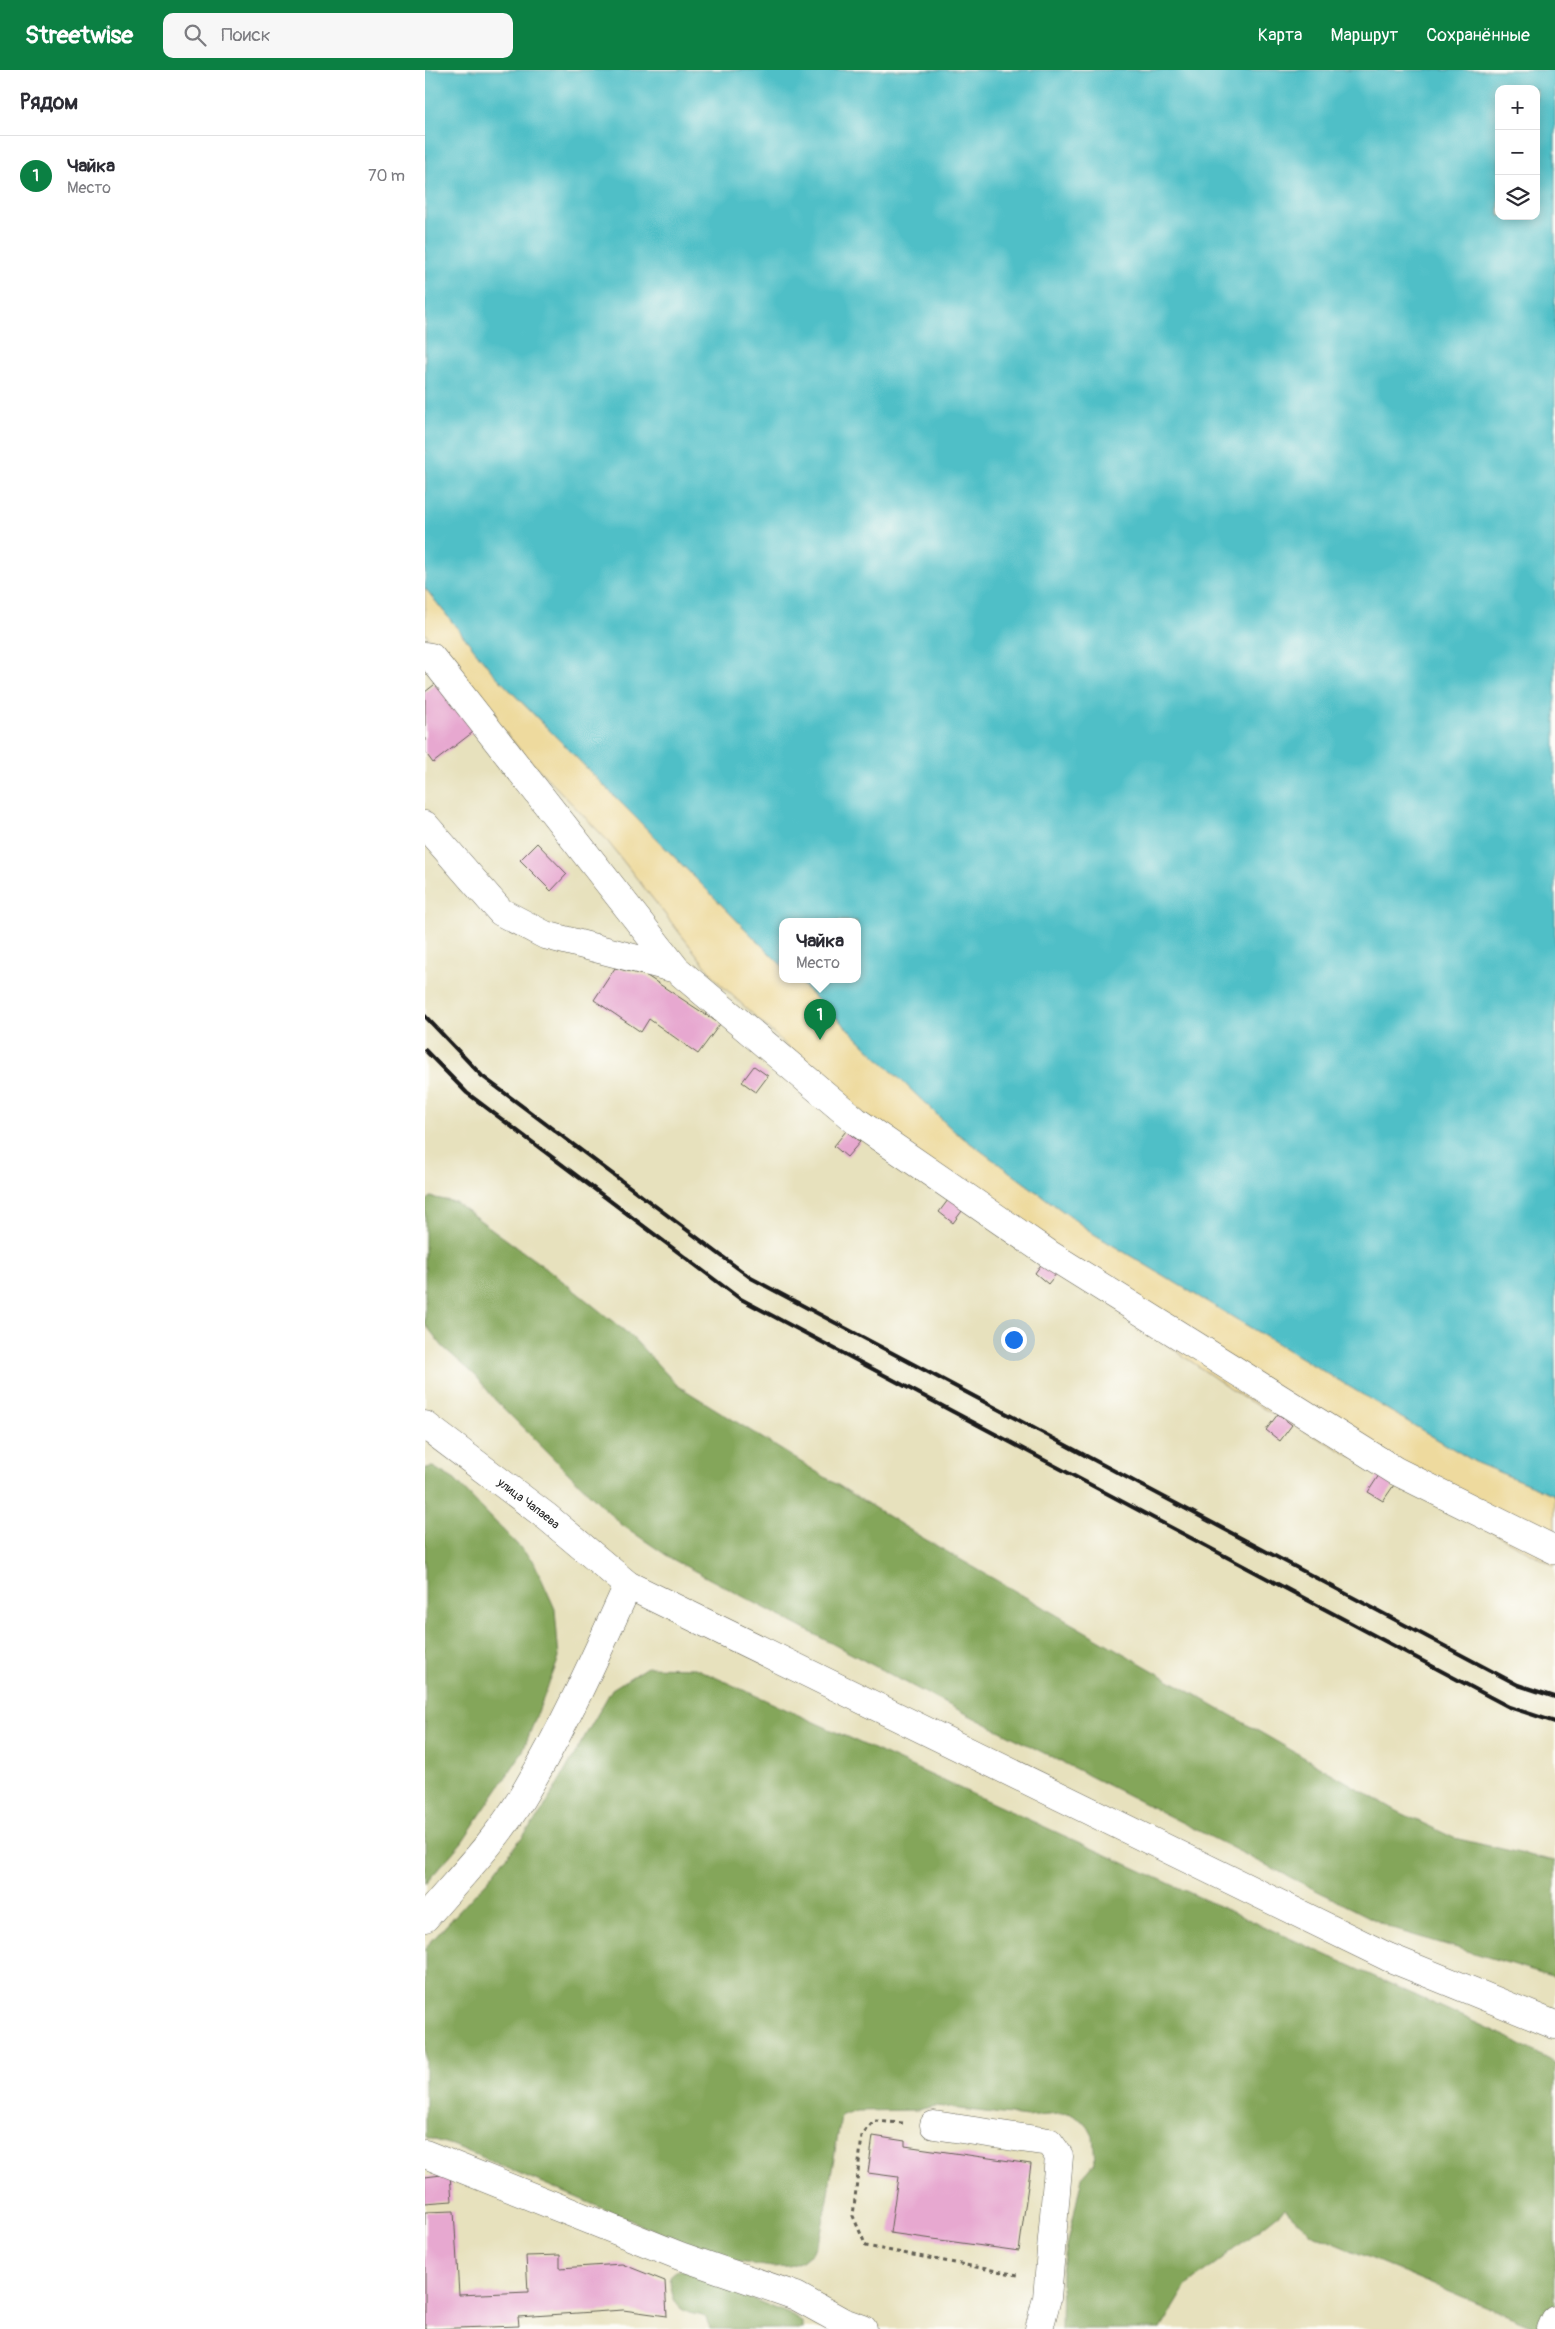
<!DOCTYPE html>
<html lang="ru">
<head>
<meta charset="utf-8">
<style>
	body { margin:0; font-family:Pangolin,sans-serif; background:#f7f7f7; color:#2b2b33 }
	.controls { position:absolute; right:15px; top:15px; display:grid; overflow:hidden; border-radius:10px; box-shadow:0 2px 12px #0003 }
	.controls button { width:45px; height:45px; display:grid; place-items:center; padding:0; border:0; border-bottom:1px solid #e1e1e2; background:#fff; color:#2b2b33; font:25px sans-serif }
	.you { position:absolute; left:588px; top:1269px; width:18px; height:18px; margin:-12px; border:4px solid #fff; border-radius:50%; background:#1a73e8; box-shadow:0 0 0 8px #1a73e833 }
	.badge { display:grid; place-items:center; width:32px; height:32px; border-radius:50%; background:#0b8043; color:#fff; font-size:16px; font-weight:700 }
	.pin { position:absolute; translate:-50% -41px; filter:drop-shadow(0 1px 2px #0008) }
	.pin::after { content:''; position:absolute; top:26px; width:18px; height:15px; background:inherit; clip-path:polygon(0 0,100% 0,50% 100%) }
	.popup { position:absolute; left:354px; top:848px; width:82px; height:65px; box-sizing:border-box; display:grid; place-content:center; border-radius:10px; background:#fff; filter:drop-shadow(0 1px 4px #0005); font-size:16px; white-space:nowrap; color:#7c7c81 }
	.popup b { font-size:19px; color:#2b2b33 }
	.popup::after { content:''; position:absolute; left:50%; top:100%; margin-left:-10px; border:10px solid transparent; border-top-color:#fff }
	.list { margin:0; padding:0; list-style:none }
	h2 { display:flex; justify-content:space-between; align-items:center; height:65px; margin:0; padding:0 20px; font-size:21px }
	h2 small { font-size:16px; font-weight:400; color:#7c7c81 }
	.list li { display:grid; grid-template-columns:32px 1fr auto; gap:15px; align-items:center; box-sizing:border-box; height:80px; padding:0 20px; border-top:1px solid #e1e1e2 }
	.list b { display:block; font-size:19px; white-space:nowrap }
	.list p { margin:0; font-size:16px; white-space:nowrap; color:#7c7c81 }
	.list em { font-size:16px; font-style:normal; color:#7c7c81 }
	.icon { flex:none; width:28px; height:28px; fill:none; stroke:currentColor; stroke-width:2; stroke-linecap:round; stroke-linejoin:round }
	.map { position:relative; flex:none; width:1130px; height:2259px; overflow:hidden }
	header { display:flex; align-items:center; gap:30px; box-sizing:border-box; height:70px; padding:0 25px; background:#0b8043; color:#fff }
	header strong { font-size:24px }
	nav { display:flex; gap:28px; margin-inline-start:auto; font-size:18px }
	.search { width:350px; height:45px; background:#f7f7f7; display:flex; align-items:center; gap:12px; box-sizing:border-box; padding:0 18px; border-radius:10px; color:#7c7c81; font-size:19px }
	main { display:flex }
	aside { flex:1; background:#fff }
	.map>svg:first-child { display:block }
	.forest { fill:#84a65a; stroke:#50613b }
	.sand { fill:#eeda9e; stroke:#857b5d }
	.water { fill:#50bfc7; stroke:#366e72; fill-rule:evenodd }
	.building { fill:#e7a8d0 }
	.lines { fill:none; stroke-linecap:round; stroke-linejoin:round }
	.minor-casing { stroke:#636154; stroke-width:29 }
	.major-casing { stroke:#636154; stroke-width:29 }
	.path { stroke:#636154; stroke-width:3; stroke-dasharray:4 4; stroke-linecap:butt }
	.minor { stroke:#fff; stroke-width:28 }
	.major { stroke:#fff; stroke-width:28 }
	.rail { stroke:#1c1c1c; stroke-width:4 }
	.labels { text-anchor:middle; stroke-width:5; stroke-linejoin:round; paint-order:stroke }
	.street-label { font-size:12px; fill:#1c1c1c; stroke:#fdfcf7 }
</style>
</head>
<body>
<header>
<strong>Streetwise</strong>
<div class="search"><svg class="icon" aria-label="search" viewBox="0 0 24 24"><circle cx="10" cy="10" r="6"/><path d="M15 15l6 6"/></svg>Поиск</div>
<nav><a>Карта</a><a>Маршрут</a><a>Сохранённые</a></nav>
</header>
<main>
<aside>
<h2>Рядом<small></small></h2>
<ul class="list">
<li><span class="badge">1</span><div><b>Чайка</b><p>Место</p></div><em>70 m</em></li>
</ul>
</aside>
<div class="map">
<svg width="1130" height="2259" viewBox="0 0 1130 2259">
	<rect width="100%" height="100%" fill="#fdfcf7"/>
	<filter id="ink" filterUnits="userSpaceOnUse"><feTurbulence type="fractalNoise" baseFrequency=".02" numOctaves="2"/><feDisplacementMap in="SourceGraphic" scale="10" xChannelSelector="R" yChannelSelector="G"/><feConvolveMatrix kernelMatrix="1 2 1 2 8 2 1 2 1" color-interpolation-filters="sRGB"/></filter>
	<filter id="wash" filterUnits="userSpaceOnUse"><feTurbulence type="fractalNoise" baseFrequency=".0096" numOctaves="4" result="noise"/><feDisplacementMap in="SourceGraphic" scale="20" xChannelSelector="R" yChannelSelector="G"/><feGaussianBlur stdDeviation="1.12" result="paint"/><feColorMatrix in="noise" values="0 0 0 0 0 0 0 0 0 0 0 0 0 0 0 0 0 1.4 0 .05"/><feComposite in="paint" operator="in"/></filter>
	<g filter="url(#wash)">
		<rect width="100%" height="100%" fill="#e7e1bd"/>
		<!-- forest -->
		<path class="forest" d="M6,1127l24,5 100,73 76,61 46,49 246,153 474,273 57,27 101,23v116l-162,-48 -460,-232 -261,-138 -50,-34 -58,-56 -68,-68 -20,-25 -33,-29 -18,-23v-122z
			M8,1397l22,13 79,82 21,47 4,49 -37,95 -60,89 -37,42v-416z
			M222,1597l48,1 821,373 39,22v266h-15l-230,-96 -25,-24 -98,77 -26,43h-100l1,-59 20,-93 13,-15 -2,-26 -7,-13 -17,-10 -42,4 -92,-11 -18,4 -61,1 -15,6 -20,117 -9,19 -10,8 -13,5 -17,1 -48,-7 -269,-114 -30,-9v-189l64,-69 52,-66 71,-124z
			M252,2200h6l106,44 14,9v6h-93l-3,-11c-7,-4 -14,-3 -20,-6 -15,-6 -16,-23 -17,-36z"/>
		<!-- sand -->
		<path class="sand" d="M0,518l69,86 288,292 1,13h13l158,152 140,103 383,229 78,32v71l-313,-169 -106,-74 -295,-227 -122,-113 -114,-145 -85,-88 -95,-117z"/>
		<!-- water -->
		<path class="water" d="M0,0h1130v1425l-78,-32 -383,-229 -140,-103 -158,-152h61v-58h-74l-1,45 -288,-292 -69,-86zM1074,19h37v127h-37z"/>
		<g id="blocks">
			<!-- building -->
			<path class="building" d="M14,611l38,48 -44,34 -8,-11v-60z
				M112,773l30,31 -16,17 -31,-31z
				M190,898l32,8 73,48 -22,30 -49,-35 -8,13 -47,-32z
				M329,996l14,10 -12,16 -14,-10z
				M421,1061l14,11 -13,15 -13,-11z
				M526,1126l14,11 -12,16 -14,-11z
				M621,1188l15,10 -13,16 -13,-11z
				M853,1344l14,11 -12,16 -14,-11z
				M954,1405l15,10 -11,16 -15,-9z
				M448,2066l32,5v5l126,18 -12,87 -129,-18 8,-56 -30,-4z
				M25,2104l2,27 -27,2v-26z
				M29,2141l5,84 69,-3 -2,-36 34,-1v13l62,-4 43,17 2,35 -44,-6 -105,7 1,9 -94,3v-117z"/>
		</g>
	</g>
	<g filter="url(#ink)">
		<use href="#blocks" fill-opacity="0" stroke="#636154" stroke-width="1"/>
		<g class="lines">
			<defs>
				<path id="minor" d="M0,586l6,1 9,11 236,301
					M0,755l76,87 44,23 131,34 180,152 193,133 347,217 159,79
					M0,1848c32,-38 70,-76 96,-119 41,-68 74,-141 107,-214
					M509,2055l115,17 10,14 -12,142 -8,31
					M0,2084l255,102 116,40 47,26 20,7
					M1126,2259l4,-9"/>
				<g id="major">
					<path id="s1" d="M0,1355l122,92 81,68 760,372 167,68"/>
				</g>
			</defs>
			<!-- minor casing -->
			<use href="#minor" class="minor-casing"/>
			<!-- major casing -->
			<use href="#major" class="major-casing"/>
			<!-- path -->
			<path class="path" d="M478,2053l-29,-2 -12,15 -9,80 13,30 152,29"/>
			<!-- minor -->
			<use href="#minor" class="minor"/>
			<!-- major -->
			<use href="#major" class="major"/>
			<!-- rail -->
			<path class="rail" d="M0,946l57,60 269,202 767,407 37,12
				M0,980l42,43 272,205 770,409 46,15"/>
		</g>
	</g>
	<g class="labels">
		<!-- street labels -->
		<g class="street-label">
			<text dy="4" stroke="none"><textPath href="#s1" startOffset="130">улица Чапаева</textPath></text>
		</g>
	</g>
</svg>
<div class="controls">
<button>+</button>
<button>−</button>
<button><svg class="icon" aria-label="layers" viewBox="0 0 24 24"><path d="M12 4l9 5-9 5-9-5zM3 14l9 5 9-5"/></svg></button>
</div>
<div class="you"></div>
<div class="pin badge" style="left:395px;top:970px">1</div>
<div class="popup"><b>Чайка</b>Место</div>
</div>
</main>
</body>
</html>
